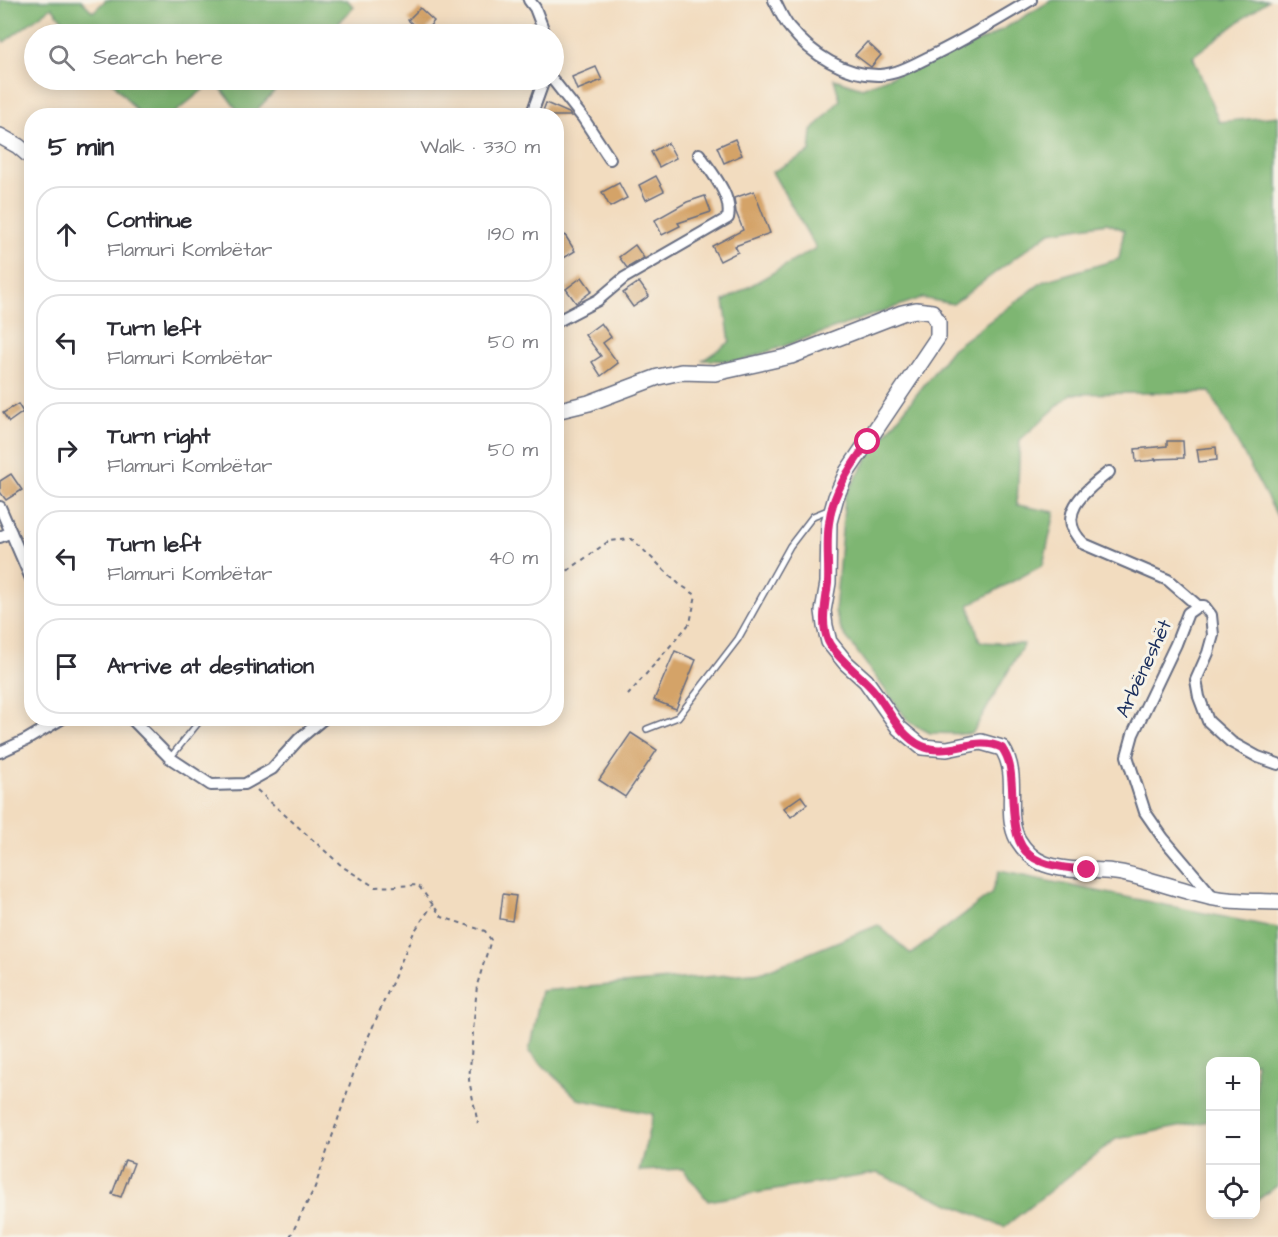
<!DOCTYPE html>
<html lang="en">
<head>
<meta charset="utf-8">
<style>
	body { margin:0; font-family:"Architects Daughter",sans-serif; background:#f2f2f3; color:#2b2b33 }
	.controls { position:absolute; right:18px; bottom:18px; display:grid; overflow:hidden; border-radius:12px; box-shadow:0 3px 15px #0003 }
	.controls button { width:54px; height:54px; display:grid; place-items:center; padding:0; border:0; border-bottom:2px solid #e1e1e2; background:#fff; color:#2b2b33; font:30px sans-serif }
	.stop { position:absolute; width:18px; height:18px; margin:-14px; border:4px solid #db2777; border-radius:50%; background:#fff }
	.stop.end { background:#db2777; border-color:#fff; box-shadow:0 2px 6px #0008 }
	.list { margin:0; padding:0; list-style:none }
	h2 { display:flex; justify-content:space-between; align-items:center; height:78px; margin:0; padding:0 24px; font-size:26px }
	h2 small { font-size:20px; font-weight:400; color:#7c7c81 }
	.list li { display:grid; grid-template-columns:39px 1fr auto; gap:18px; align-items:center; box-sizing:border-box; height:96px; margin:0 12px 12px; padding:0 12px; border:2px solid #e1e1e2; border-radius:24px }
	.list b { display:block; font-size:22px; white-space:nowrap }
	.list p { margin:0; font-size:20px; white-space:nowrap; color:#7c7c81 }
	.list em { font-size:20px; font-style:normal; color:#7c7c81 }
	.icon { flex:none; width:33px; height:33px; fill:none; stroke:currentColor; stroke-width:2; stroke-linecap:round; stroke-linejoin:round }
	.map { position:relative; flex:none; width:1278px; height:1237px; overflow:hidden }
	.search { position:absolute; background:#fff; box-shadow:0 3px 15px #0003; left:24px; top:24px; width:540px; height:66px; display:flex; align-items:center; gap:15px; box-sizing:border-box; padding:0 21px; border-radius:33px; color:#7c7c81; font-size:22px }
	.panel { position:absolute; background:#fff; box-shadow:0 3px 15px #0003; left:24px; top:108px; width:540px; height:618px; border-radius:24px }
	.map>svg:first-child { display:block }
	.forest { fill:#7eb672; stroke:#4c7268; stroke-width:1.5 }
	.building { fill:#d4a368 }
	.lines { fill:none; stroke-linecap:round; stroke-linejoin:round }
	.lane-casing { stroke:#666c80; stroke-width:8 }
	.street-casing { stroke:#666c80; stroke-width:14 }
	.secondary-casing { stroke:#666c80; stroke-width:18 }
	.path { stroke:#666c80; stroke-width:2; stroke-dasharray:4.5 4.5; stroke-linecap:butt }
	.lane { stroke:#fff; stroke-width:5 }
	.street { stroke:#fff; stroke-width:10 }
	.secondary { stroke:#fff; stroke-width:15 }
	.route { stroke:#db2777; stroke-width:8 }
	.labels { text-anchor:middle; stroke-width:6; stroke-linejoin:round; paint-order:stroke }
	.street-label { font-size:20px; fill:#1b2f5e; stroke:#f7f3e8 }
</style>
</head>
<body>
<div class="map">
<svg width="1278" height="1237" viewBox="0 0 1278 1237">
	<rect width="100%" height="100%" fill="#f7f3e8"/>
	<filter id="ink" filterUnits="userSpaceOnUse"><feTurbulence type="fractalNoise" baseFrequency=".0167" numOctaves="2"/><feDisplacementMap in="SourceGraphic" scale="12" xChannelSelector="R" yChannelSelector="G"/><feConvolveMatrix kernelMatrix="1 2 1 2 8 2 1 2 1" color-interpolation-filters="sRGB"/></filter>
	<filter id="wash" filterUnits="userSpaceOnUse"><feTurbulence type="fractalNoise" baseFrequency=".008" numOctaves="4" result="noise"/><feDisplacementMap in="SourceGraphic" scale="24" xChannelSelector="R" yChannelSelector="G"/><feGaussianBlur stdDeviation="1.35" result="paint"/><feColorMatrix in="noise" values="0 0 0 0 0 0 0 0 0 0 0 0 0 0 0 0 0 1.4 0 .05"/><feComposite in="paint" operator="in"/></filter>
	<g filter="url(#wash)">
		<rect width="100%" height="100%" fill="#f2dcbf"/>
		<!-- forest -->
		<path class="forest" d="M0,0h81l12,12 13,-12h241l7,7 -26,27h-254l-22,-27 -48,35 -4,-5z
			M1052,0h216l-75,56 26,66 59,-6v402l-68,-126 -139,2 -51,46 -3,65 38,7 -12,53 -74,40 11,37 44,2 -52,90 -42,-1 -21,-11 -68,-92 -6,-18 10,-116 26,-43 81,-104 92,-68 75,-22 5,-29 -17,-7 -57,9 -97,72 -32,-6 -180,63 -38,-1 27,-18 -6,-41 92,-53 -44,-76 38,-20 2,-21 28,-31 -6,-21 28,9 128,-51z
			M111,80h174l-34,36 -10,-1 -26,-35 -43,35h-32z
			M999,871l279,57v257l-22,16v-139h-46v59l-94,18 -112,88 -126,-54 -170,28 -25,-32 -44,2 14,-57 -75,-15 -49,-47 12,-61 222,-19 115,-47 33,29 80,-60z"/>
		<g id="blocks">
			<!-- building -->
			<path class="building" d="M420,8l14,13 -11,13 -15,-14z
				M867,42l14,13 -10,12 -16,-12z
				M596,67l6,13 -25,10 -5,-13z
				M546,103l23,10 2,3h-30z
				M735,139l7,16 -18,8 -7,-16z
				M668,143l8,15 -17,9 -8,-15z
				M656,176l8,15 -18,9 -7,-15z
				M619,183l8,15 -17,9 -8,-15z
				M754,191l16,42 -35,13 3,6 -18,9 -8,-15 31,-16 -7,-18 -2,-14z
				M705,196l6,16 -33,11 2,3 -18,9 -7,-15 32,-18z
				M565,235l10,16 -19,12v-23z
				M635,245l9,13 -17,10 -8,-11z
				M582,277l10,14 -16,12 -10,-14z
				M639,282l10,14 -16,11 -10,-14z
				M601,323l10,14 -8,6 15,20 -17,13 -9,-14 9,-6 -16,-21z
				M18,404l5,8 -14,10 -6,-9z
				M1167,441h16l1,17 -29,1 1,1 -20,2 -1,-13 32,-3z
				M1216,447l1,13 -18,2 -2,-13z
				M11,474l11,16 -16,10 -6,-8v-11z
				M675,651l21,9 -20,49 -22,-9z
				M631,733l26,17 -32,47 -26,-17z
				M801,796l6,8 -16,13 -7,-9z
				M503,894l13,2 -4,25 -12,-2z
				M125,1160l9,3 -13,34 -9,-3z"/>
		</g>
	</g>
	<g filter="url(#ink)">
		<use href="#blocks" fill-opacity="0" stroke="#666c80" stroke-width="1.5"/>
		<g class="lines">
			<defs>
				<path id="lane" d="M647,729l31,-12 60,-78 52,-93 23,-30 15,-6
					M170,758l32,-40"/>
				<path id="street" d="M529,0l6,8 10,26
					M774,0c5,9 9,20 16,28 21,26 55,48 90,47 17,-1 33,-10 47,-17 36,-17 70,-38 104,-58
					M553,80l30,38 27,41
					M531,116l13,-36
					M556,322l42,-22 26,-22 104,-60c5,-22 -17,-46 -29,-64
					M1109,472c-24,19 -56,43 -25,72l84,36 30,26
					M0,507l32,74
					M0,537l11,-5
					M131,718l39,40 41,27 34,-1 27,-15 27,-30 24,-20
					M0,752l26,-12 37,-22
					M1214,898l-51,-60 -18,-26 -18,-56 6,-22 43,-90 12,-31 10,-7h6l7,9 2,20 -5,18 -12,27 3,17 9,24 23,21 27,15 20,7"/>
				<path id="secondary" d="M0,136l18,10 14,12
					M556,411l33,-8 69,-26 23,-5 34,1 76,-17 111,-43 14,-3 16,2 6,10v15l-91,135 -11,25 -7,25 -1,61 -5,28 2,15 4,16 17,21 20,18 33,47 23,19 25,2 34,-7 21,6c19,28 1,65 16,92 6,10 16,20 27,24 25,9 52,4 77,9 31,7 61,18 92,25 21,4 43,3 64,4"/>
			</defs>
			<!-- lane casing -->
			<use href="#lane" class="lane-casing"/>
			<!-- street casing -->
			<use href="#street" class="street-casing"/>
			<!-- secondary casing -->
			<use href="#secondary" class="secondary-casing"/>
			<!-- path -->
			<path class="path" d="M556,584l7,-10 46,-33 23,-2 47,45 17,11 -6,28 -62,72
				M257,790l86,77 32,20 43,-2 24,32 43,14 6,9 -14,45 -8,95 9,44
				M290,1237l25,-50 42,-124 57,-131 19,-28"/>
			<!-- lane -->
			<use href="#lane" class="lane"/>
			<!-- street -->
			<use href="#street" class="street"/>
			<!-- secondary -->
			<use href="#secondary" class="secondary"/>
		</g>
	</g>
	<g class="lines" filter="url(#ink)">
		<!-- route -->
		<path class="route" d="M868,442c-17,24 -36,51 -39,81 -3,20 0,40 -1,60 -2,19 -8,39 0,58 8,17 34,35 47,51 14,18 25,44 47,54 26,12 54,-12 80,2 9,13 9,25 10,40 2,65 9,76 75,82"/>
	</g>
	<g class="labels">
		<!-- street labels -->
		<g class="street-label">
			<text transform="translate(1143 668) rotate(-65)" y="7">Arbëneshët</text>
		</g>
	</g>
</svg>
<div class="controls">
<button>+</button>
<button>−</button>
<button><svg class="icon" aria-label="locate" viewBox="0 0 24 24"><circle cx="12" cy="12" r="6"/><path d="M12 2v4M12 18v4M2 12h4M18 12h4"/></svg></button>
</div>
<div class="stop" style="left:868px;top:442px"></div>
<div class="stop end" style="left:1087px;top:870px"></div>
<div class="search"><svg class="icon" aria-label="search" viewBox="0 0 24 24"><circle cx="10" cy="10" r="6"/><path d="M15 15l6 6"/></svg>Search here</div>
<section class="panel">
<h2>5 min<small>Walk · 330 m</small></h2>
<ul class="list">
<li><svg class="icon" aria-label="ahead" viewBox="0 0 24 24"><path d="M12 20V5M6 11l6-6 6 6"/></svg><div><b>Continue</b><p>Flamuri Kombëtar</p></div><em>190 m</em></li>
<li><svg class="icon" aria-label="left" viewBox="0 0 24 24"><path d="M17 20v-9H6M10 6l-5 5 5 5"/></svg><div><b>Turn left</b><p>Flamuri Kombëtar</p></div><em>50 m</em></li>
<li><svg class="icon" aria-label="right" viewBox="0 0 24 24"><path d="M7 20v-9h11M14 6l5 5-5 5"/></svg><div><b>Turn right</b><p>Flamuri Kombëtar</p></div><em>50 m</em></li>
<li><svg class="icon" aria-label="left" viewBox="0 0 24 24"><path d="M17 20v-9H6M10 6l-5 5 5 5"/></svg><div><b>Turn left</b><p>Flamuri Kombëtar</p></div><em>40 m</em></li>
<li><svg class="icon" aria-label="arrive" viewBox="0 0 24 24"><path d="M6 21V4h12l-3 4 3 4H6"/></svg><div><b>Arrive at destination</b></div></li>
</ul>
</section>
</div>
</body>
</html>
